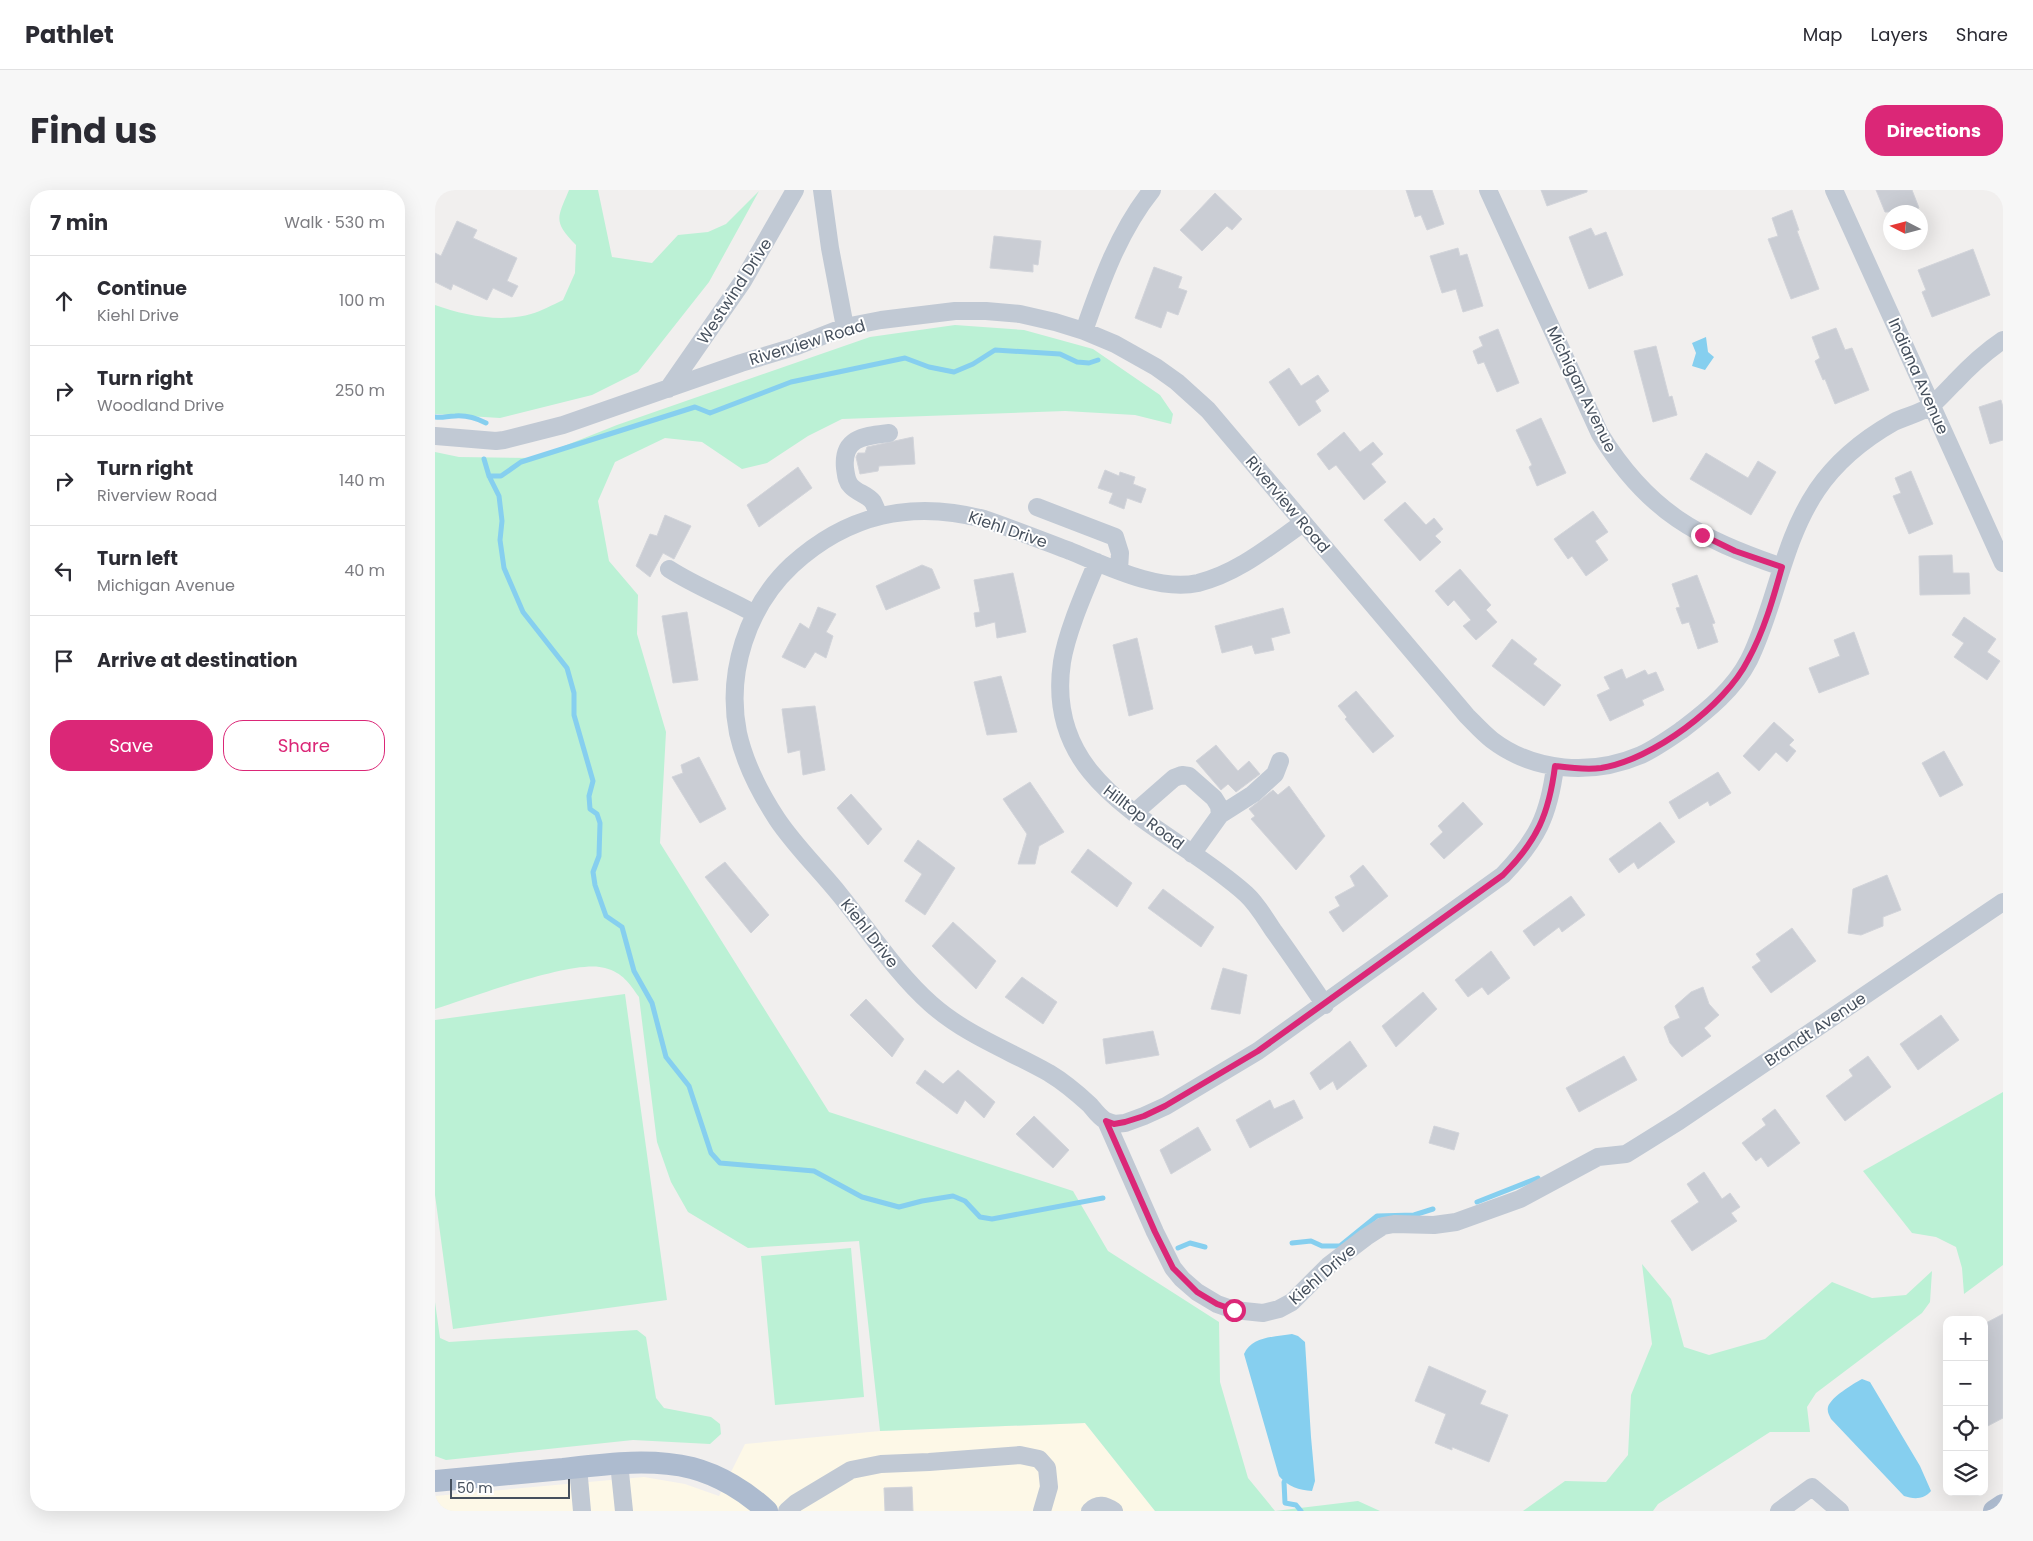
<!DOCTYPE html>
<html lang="en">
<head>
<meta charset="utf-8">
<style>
	body { margin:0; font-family:Poppins,sans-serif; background:#f7f7f7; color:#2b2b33 }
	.controls { position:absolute; right:15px; bottom:15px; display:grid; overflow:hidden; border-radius:10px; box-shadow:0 5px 20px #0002 }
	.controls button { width:45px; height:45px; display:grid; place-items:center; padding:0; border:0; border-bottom:1px solid #e1e1e2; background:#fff; color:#2b2b33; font:25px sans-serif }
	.compass { position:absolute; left:1448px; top:15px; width:45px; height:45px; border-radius:50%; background:#fff; box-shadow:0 5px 20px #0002; rotate:276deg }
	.scale { position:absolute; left:15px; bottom:12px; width:120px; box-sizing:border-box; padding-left:5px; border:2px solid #46505d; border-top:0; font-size:14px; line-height:18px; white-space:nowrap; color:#46505d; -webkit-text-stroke:4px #fff; paint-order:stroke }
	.stop { position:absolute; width:15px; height:15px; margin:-11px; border:4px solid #db2777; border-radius:50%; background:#fff }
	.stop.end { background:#db2777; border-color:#fff; box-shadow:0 1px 5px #0008 }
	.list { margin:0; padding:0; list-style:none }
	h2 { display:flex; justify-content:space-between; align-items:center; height:65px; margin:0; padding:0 20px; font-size:21px }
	h2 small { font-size:16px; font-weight:400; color:#7c7c81 }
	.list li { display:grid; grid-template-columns:32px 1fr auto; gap:15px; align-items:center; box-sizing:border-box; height:90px; padding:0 20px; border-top:1px solid #e1e1e2 }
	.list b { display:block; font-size:19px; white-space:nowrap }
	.list p { margin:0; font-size:16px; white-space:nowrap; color:#7c7c81 }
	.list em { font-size:16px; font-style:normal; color:#7c7c81 }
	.actions { display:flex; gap:10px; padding:15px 20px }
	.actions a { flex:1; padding:11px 0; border:1px solid #db2777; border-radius:20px; text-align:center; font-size:18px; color:#db2777 }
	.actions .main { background:#db2777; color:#fff }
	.icon { flex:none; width:28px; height:28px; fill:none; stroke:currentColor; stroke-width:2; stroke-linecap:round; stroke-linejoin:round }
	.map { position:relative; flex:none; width:1568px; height:1321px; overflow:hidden; border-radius:20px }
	header { display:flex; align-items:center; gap:30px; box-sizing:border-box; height:70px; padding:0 25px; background:#fff; border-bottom:1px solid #e1e1e2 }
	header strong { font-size:24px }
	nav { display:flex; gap:28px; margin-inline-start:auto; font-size:18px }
	.intro { display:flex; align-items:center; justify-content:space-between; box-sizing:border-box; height:120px; padding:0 30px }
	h1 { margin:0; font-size:35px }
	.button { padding:12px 22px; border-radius:20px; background:#db2777; color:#fff; font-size:18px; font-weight:700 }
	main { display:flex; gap:30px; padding:0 30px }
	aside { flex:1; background:#fff; border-radius:20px; box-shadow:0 5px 20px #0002 }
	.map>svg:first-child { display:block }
	.commercial { fill:#fdf8e7 }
	.green { fill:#bbf1d5 }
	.water { fill:#86cfef }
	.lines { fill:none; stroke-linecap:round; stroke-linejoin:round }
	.stream { stroke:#86cfef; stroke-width:5 }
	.building { fill:#cacdd4; stroke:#d2d4da }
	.minor { stroke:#c1c9d4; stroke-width:18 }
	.major { stroke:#adbbcf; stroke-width:22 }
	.route { stroke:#db2777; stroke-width:6 }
	.labels { text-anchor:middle; stroke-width:4; stroke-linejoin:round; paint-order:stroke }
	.street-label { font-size:16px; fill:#46505d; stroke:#fff }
</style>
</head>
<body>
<header>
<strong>Pathlet</strong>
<nav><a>Map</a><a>Layers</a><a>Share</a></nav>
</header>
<div class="intro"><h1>Find us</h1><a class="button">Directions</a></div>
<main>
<aside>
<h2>7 min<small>Walk · 530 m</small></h2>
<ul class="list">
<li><svg class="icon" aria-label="ahead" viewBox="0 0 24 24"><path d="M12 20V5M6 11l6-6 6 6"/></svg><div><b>Continue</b><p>Kiehl Drive</p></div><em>100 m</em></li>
<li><svg class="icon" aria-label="right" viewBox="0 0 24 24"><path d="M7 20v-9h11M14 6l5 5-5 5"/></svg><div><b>Turn right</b><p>Woodland Drive</p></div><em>250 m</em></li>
<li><svg class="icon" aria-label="right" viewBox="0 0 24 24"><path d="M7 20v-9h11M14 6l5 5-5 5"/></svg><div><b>Turn right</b><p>Riverview Road</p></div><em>140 m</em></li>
<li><svg class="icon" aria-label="left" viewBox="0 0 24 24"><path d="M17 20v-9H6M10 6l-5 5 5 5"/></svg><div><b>Turn left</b><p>Michigan Avenue</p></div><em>40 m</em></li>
<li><svg class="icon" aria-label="arrive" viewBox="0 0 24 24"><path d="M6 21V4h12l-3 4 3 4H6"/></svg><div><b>Arrive at destination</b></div></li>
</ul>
<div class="actions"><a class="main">Save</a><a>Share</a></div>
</aside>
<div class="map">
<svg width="1568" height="1321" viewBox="0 0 1568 1321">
	<rect width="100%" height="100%" fill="#f1efee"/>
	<!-- commercial -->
	<path class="commercial" d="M650,1233l70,88h-720v-15l209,-19 41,7 34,12 26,-52 135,-13z"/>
	<!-- green -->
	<path class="green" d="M134,0h29l14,67 40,6 26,-28 30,-3 18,-8 33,-33 -50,91 -71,90 -46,23 -92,23 -65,-4v-109c28,10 65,18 96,9 11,-3 21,-9 32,-14l12,-27 1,-28c-23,-24 -19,-26 -7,-55z
		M520,135l69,5 69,19 67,46 13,19 -2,10 -36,-9 -70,-4 -223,8 -34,17 -41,27 -25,6 -40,-27 -37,-4 -50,24 -17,39 11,60 29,34 -1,39 29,98 -6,111 169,269 244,79 35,60 111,71 1,60 28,96 27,33 83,-10 22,10h-225l-70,-88 -205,8 -21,-190 -111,7 -60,-36 -17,-30 -14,-40 -18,-145c-10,-14 -16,-24 -34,-29 -30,-10 -135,30 -170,41v-557l24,5 75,1 83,-33 253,-88z
		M190,804l42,306 -214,29 -18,-134v-175z
		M1568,902v173l-39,29 -2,-26 -6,-21 -20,-10 -24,-4 -49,-62z
		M416,1058l13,149 -89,8 -14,-149z
		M1207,1074l29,35 13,48 25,8 56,-16 67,-57 40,16 34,-3 26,-24 -2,31 -8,11 -106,80 -9,14 3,25h-40l-112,72 -5,7h-130l42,-30 41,1 22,-27 3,-60 21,-51z
		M0,1112l5,36 9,4 188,-12 9,7 10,61 8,10 47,9 9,7 1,10 -11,10 -77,-4 -187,20 -11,-4z"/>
	<!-- water -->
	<path class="water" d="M1271,147l2,15 6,5 -9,13 -13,-4 4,-13 -4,-10z
		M857,1144l6,2 7,6 6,95 4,44 -3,10c-13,-1 -24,-4 -33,-15l-35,-122c8,-18 31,-17 48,-20z
		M1427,1189l8,3 50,84 11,25c-7,9 -18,8 -27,5l-73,-77c-2,-4 -4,-7 -3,-12 3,-10 25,-23 34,-28z"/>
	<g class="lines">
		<!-- stream -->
		<path class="stream" d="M0,227c8,1 12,-1 20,-1 12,-1 21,2 31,7
			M49,269l5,17 10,20 3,25 -2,19 4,28 19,44 44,56 7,25v22l19,66 -4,15 1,13 7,5 3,9 -1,33 -6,16 2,13 11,31 16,11 12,44 18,32 14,54 23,29 22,67 9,10 94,8 48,26 37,10 23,-6 31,-5 12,5 15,16 12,2 111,-21
			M54,286h12l20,-14 174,-55 15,6 81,-31 114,-24 24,9 25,5 19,-8 22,-14 65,4 17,8 12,1 9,-3
			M1042,1012l61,-24
			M857,1053l19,-2 11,5h18l37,-30 37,-1 19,-6
			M743,1058l12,-5 15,4
			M849,1292l1,21 11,2 5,6"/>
	</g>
	<!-- building -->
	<path class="building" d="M971,0h26l12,34 -17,6 -6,-15 -6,2z
		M1106,0h46v2l-40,14z
		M1441,0h36l7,18 -10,4h-24z
		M780,3l27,26 -10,11 -5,-4 -25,25 -22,-21z
		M1357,20l7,20 -2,1 22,58 -28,10 -23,-60 10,-3 -6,-18z
		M22,31l20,9 -4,8 44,20 -10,23 11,5 -6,11 -19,-9 -6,12 -34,-16 -2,6 -16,-8v-29l6,3z
		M1156,38l4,8 11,-4 17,43 -34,14 -20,-52z
		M559,46l47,5 -3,24 -5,-1v8l-43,-4z
		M1023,58l2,8 7,-2 16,52 -20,6 -7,-23 -14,4 -12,-37z
		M1538,59l17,46 -58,22 -10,-25 4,-2 -8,-20z
		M719,77l28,10 -4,11 9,3 -9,24 -11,-4 -6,17 -26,-10z
		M1401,138l9,22 7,-2 17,42 -34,14 -10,-25 -2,1 -8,-19 5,-3 -8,-21z
		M1063,139l21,54 -22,9 -13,-30 -6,2 -5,-13 10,-5 -4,-9z
		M1221,156l13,51 3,-1 5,19 -24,7 -19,-71z
		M854,178l12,18 17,-11 11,16 -14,10 6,10 -22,15 -30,-44z
		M1566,210l2,7v33l-13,4 -11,-37z
		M1106,228l25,55 -29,13 -8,-19 3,-2 -16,-35z
		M909,242l16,20 13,-10 10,12 -12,10 15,18 -22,18 -28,-35 -7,5 -12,-16z
		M478,247l2,27 -36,2 -1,5 -18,3 -4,-17 2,-4h7l2,-6z
		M1271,263l42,25 10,-17 18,11 -25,43 -61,-36z
		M363,277l14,21 -53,39 -12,-22z
		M670,280l14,6 1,-4 15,5 -2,7 13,5 -5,14 -14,-5 -3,11 -15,-6 4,-10 -15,-5z
		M1476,281l22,53 -24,10 -16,-38 8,-3 -6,-15z
		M970,312l21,23 8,-7 9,11 -8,7 6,6 -21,19 -36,-41z
		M1158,321l15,21 -13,9 13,19 -22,16 -14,-20 -4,3 -14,-20z
		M230,325l26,11 -17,33 -11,-6 -13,24 -14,-11 14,-32 7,2z
		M1517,365l1,18h16l1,21 -50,1 -1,-39z
		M487,375l10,4 8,19 -54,22 -10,-24z
		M1025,379l31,36 -5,5 11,12 -21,18 -13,-14 8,-6 -17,-20 -6,6 -13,-15z
		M578,383l13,59 -29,6 -2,-16 -19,5 -2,-14 6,-1 -6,-32z
		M1262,385l18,48 -3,1 6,18 -20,7 -9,-27 -7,2 -6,-16 4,-1 -8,-23z
		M383,417l18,7 -10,18 7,4 -7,22 -11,-6 -10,16 -23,-11 18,-34 9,6z
		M848,418l7,25 -19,5 3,12 -19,4 -3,-9 -30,8 -7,-27z
		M252,422l11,68 -25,3 -11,-67z
		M1529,427l32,22 -9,13 13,9 -13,19 -33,-23 10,-14 -12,-8z
		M1419,442l15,42 -50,19 -10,-25 31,-12 -6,-16z
		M702,448l16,71 -24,7 -16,-71z
		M1077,449l25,20 -4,5 28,21 -17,21 -52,-40z
		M1187,479l4,10 19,-9 3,5 8,-3 8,18 -22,10 2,5 -34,16 -13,-26 13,-6 -6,-12z
		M566,486l16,56 -30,3 -13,-53z
		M921,501l38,45 -21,17 -28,-34 2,-2 -9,-11z
		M380,516l10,64 -22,5 -3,-25 -12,3 -6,-44z
		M1339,532l20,18 -5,5 7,6 -9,11 -11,-10 -17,19 -16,-15z
		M781,555l22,26 11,-10 11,13 -24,18 -8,-8 -7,6 -25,-29z
		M1509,561l19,34 -23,12 -18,-34z
		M264,567l27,52 -26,14 -28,-46 11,-4 -2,-8z
		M1283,582l13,21 -21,13 -2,-5 -29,18 -10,-17z
		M595,592l34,50 -25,14 -4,18h-17l9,-30 -24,-35z
		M854,596l36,50 -29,34 -45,-51 4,-3 -6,-7 24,-19 5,5z
		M416,604l31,35 -14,16 -31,-37z
		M1028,612l20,22 -39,35 -14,-15 13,-12 -5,-6z
		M1225,632l15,20 -37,27 -4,-7 -15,11 -10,-14z
		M483,650l37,28 -30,47 -20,-14 17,-27 -18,-13z
		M653,659l44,34 -15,24 -46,-35z
		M290,672l44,53 -18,18 -46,-56z
		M928,675l25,31 -45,36 -14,-20 11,-6 -5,-9 20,-11 -5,-10z
		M1452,685l14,35 -18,7v9l-22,9 -13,-2 5,-44z
		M728,699l51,38 -13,20 -53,-39z
		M1136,706l14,19 -23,17 -3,-5 -25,19 -11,-15z
		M518,732l43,39 -20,28 -44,-43z
		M1357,738l24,33 -45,32 -19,-26 9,-6 -5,-7z
		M1056,761l19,27 -22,17 -6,-8 -14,10 -13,-17z
		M788,778l24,7 -7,39 -29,-5z
		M587,787l35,25 -14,22 -38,-27z
		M1268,797l6,17 10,11 -15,13 7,8 -29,21 -12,-14 -6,-16 6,-5 10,-4 -5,-12 16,-14z
		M988,802l14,17 -41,38 -14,-21z
		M431,809l38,40 -12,18 -42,-42z
		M1506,825l18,25 -41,30 -18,-26z
		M718,841l6,24 -53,9 -3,-25z
		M915,851l17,25 -30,24 -4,-9 -13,9 -10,-17z
		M1189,866l13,24 -58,32 -13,-24z
		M1433,866l23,31 -46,34 -19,-25 27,-20 -4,-6z
		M490,880l18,14 15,-14 37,32 -11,16 -19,-18 -8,14 -41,-31z
		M835,910l4,9 20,-9 9,18 -53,30 -14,-28z
		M1340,919l25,34 -32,24 -7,-10 -5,4 -14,-18 24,-18 -4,-6z
		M599,926l35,34 -16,18 -37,-34z
		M999,936l25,7 -5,17 -25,-7z
		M763,937l13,23 -40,24 -11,-24z
		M1269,982l18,27 8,-6 10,14 -9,6 6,8 -45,30 -21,-30 28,-19 -12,-18z
		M1568,1124v104l-19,10v-104z
		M994,1176l57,25 -6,13 28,11 -19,47 -37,-15v3l-17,-7 11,-29 -31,-13z
		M477,1297l1,24h-28l-1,-23z"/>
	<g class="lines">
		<!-- minor -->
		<path class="minor" d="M387,0l8,58 15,79
			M1053,0l112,244c48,78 98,104 182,133
			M1399,0l169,373
			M649,141c17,-49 35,-100 68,-141
			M233,199l75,-108 52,-91
			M0,246l61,5 8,-1 59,-15 178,-62 53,-16 51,-20 36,-7 74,-9h31l34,3 35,8 29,9 31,13 41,23 21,15 31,28 259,306c8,8 16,17 25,24 42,32 100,36 149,15 15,-7 29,-17 42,-26 25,-19 51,-40 66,-69 27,-55 33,-118 68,-170 19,-28 47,-51 77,-68 12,-6 28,-9 38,-17 8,-7 15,-15 22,-22 15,-16 31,-31 49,-43
			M602,317l78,30 5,16 -1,17
			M444,326c-2,-5 -4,-10 -6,-14 -6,-8 -16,-9 -22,-16 -5,-5 -5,-12 -6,-18 -3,-31 20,-32 44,-35
			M868,333c-33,23 -65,50 -105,60 -40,9 -91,-17 -128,-32 -29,-11 -57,-22 -86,-32 -73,-19 -136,-5 -192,46 -45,42 -66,108 -54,168 7,31 22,60 39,86 18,27 43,51 63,76 30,37 56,78 91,109 35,31 77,46 118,69 15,9 28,20 41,32 5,6 9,12 16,16l49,111 18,36 9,11 15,13 20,12 17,6 29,3 16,-4 13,-7 36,-36 38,-29 17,-11 11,-2 40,1 22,-3 64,-23 78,-42 28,-3 53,-33 324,-219
			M662,372c-12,29 -30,69 -35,100 -19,128 108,163 184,232 11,10 19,24 27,36 18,25 35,50 52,75
			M234,379c28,18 58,29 86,45
			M699,623l40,-35 8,-3 7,1 25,22 5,8 1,9
			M757,664l28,-39 33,-21 22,-20 5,-13
			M671,931l8,3 11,-1 19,-7 22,-10 92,-55 245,-176c34,-35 46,-60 52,-108
			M184,1273l5,48
			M143,1277l4,44
			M352,1321l9,-8 55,-33 30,-6 48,-2 91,-7 19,4 8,9 2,19 -7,24
			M655,1321c8,-8 15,-6 24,0
			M1344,1321l33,-24 28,24"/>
		<!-- major -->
		<path class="major" d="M0,1291c43,-4 86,-8 128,-12 43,-5 87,-11 129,-1 27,7 55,24 75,43
			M1559,1321l9,-6"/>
	</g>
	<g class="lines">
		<!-- route -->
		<path class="route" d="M799,1120l-17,-6 -20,-12 -24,-24 -18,-36 -49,-111 8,3 11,-2 19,-6 21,-10 93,-55 245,-176c34,-34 46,-61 52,-109 16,2 30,4 46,2 51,-8 124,-62 147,-108 16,-29 25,-61 34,-93l-47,-16 -33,-16"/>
	</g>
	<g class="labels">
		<!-- street labels -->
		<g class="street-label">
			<text transform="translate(299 101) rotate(-57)" y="6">Westwind Drive</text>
			<text transform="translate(372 152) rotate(-17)" y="6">Riverview Road</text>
			<text transform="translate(1484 186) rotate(66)" y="6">Indiana Avenue</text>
			<text transform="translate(1147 199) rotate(64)" y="6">Michigan Avenue</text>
			<text transform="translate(853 314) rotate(50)" y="6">Riverview Road</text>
			<text transform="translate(573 339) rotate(19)" y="6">Kiehl Drive</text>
			<text transform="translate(709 627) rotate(37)" y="6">Hilltop Road</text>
			<text transform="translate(435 743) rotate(52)" y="6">Kiehl Drive</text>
			<text transform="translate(1380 839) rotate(-34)" y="6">Brandt Avenue</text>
			<text transform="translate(887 1084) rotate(-41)" y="6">Kiehl Drive</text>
		</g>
	</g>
</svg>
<div class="controls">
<button>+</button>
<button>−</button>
<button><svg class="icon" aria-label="locate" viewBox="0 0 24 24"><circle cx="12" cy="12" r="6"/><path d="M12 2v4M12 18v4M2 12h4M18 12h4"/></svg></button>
<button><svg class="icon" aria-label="layers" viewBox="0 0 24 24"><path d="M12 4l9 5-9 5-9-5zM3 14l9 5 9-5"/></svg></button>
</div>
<svg class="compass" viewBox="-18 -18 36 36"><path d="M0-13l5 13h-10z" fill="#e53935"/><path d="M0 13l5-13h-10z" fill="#7c7c81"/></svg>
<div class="scale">50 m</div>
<div class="stop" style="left:799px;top:1120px"></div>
<div class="stop end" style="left:1267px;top:345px"></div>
</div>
</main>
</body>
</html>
